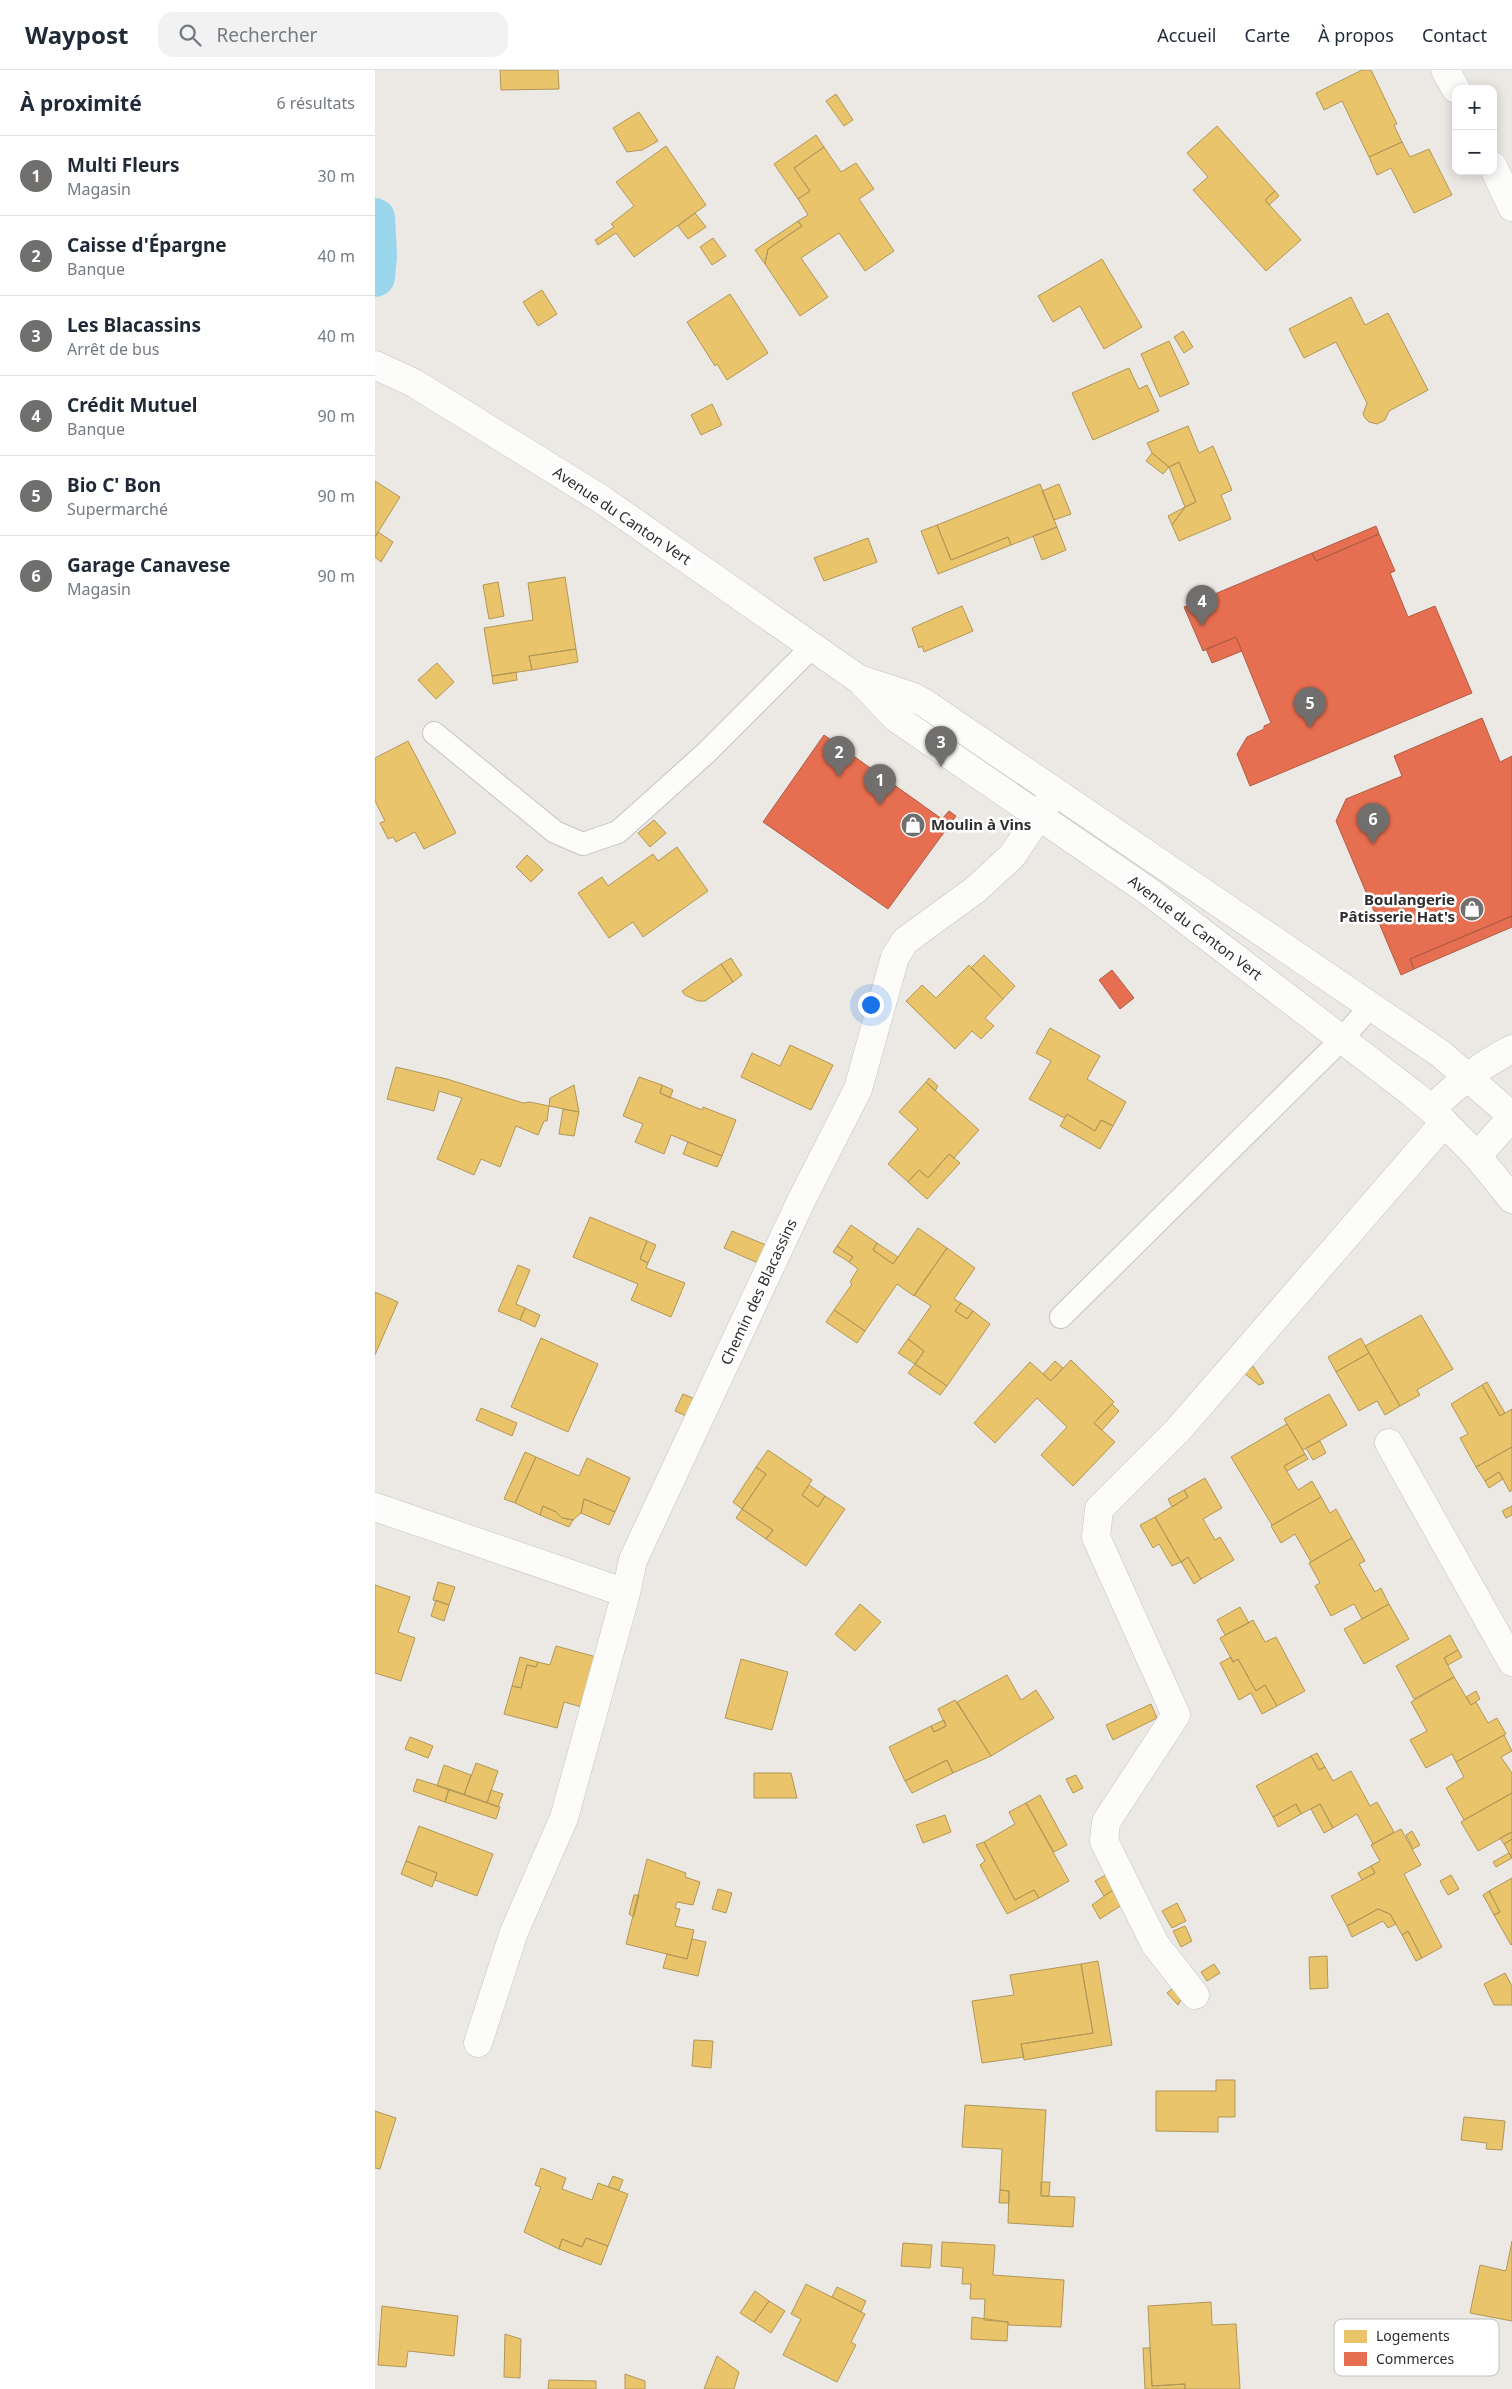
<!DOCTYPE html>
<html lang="fr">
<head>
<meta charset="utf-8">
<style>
	body { margin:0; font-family:"Noto Sans",sans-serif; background:#f2f2f3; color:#1f2937 }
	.controls { position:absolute; right:15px; top:15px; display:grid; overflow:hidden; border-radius:10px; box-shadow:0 2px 12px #0003 }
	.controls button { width:45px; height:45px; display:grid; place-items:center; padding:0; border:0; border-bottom:1px solid #e0e1e3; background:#fff; color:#1f2937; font:25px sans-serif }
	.you { position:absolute; left:495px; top:934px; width:18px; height:18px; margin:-12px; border:4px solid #fff; border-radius:50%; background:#1a73e8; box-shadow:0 0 0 8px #1a73e833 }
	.badge { display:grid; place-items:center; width:32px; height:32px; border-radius:50%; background:#706f6e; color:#fff; font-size:16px; font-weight:700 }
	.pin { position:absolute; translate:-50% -41px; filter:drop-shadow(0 1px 2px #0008) }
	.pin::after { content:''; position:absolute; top:26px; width:18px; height:15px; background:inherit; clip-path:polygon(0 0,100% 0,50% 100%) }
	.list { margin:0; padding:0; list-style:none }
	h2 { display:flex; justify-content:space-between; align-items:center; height:65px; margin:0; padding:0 20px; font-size:21px }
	h2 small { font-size:16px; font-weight:400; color:#747a83 }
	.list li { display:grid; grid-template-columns:32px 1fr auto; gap:15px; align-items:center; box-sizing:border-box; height:80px; padding:0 20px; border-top:1px solid #e0e1e3 }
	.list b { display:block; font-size:19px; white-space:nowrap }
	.list p { margin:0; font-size:16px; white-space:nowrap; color:#747a83 }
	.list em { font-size:16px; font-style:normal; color:#747a83 }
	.icon { flex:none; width:28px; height:28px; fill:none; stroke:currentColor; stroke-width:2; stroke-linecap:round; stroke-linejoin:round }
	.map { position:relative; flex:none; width:1137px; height:2319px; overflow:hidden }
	header { display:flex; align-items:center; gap:30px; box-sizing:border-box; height:70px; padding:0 25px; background:#fff; border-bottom:1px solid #e0e1e3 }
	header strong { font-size:24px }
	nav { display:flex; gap:28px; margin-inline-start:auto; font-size:18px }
	.search { width:350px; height:45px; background:#f2f2f3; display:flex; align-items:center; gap:12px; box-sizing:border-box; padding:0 18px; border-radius:15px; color:#747a83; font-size:19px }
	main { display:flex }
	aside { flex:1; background:#fff }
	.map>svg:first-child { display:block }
	.homes { fill:#e9c46a; stroke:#b19758 }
	.shops { fill:#e76f51; stroke:#b05c46 }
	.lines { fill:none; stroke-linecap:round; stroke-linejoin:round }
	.canal { stroke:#99d6ec; stroke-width:40 }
	.service-casing { stroke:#c5c4c5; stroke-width:24 }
	.minor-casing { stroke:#c5c4c5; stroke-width:29 }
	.tertiary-casing { stroke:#c5c4c5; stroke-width:29 }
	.service { stroke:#fcfcfb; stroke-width:22 }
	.minor { stroke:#fcfcfb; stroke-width:28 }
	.tertiary { stroke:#fcfcfb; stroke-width:28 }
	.labels { text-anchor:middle; stroke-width:5; stroke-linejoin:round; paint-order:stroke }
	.street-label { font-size:15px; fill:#2e2e2e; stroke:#fff }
	.poi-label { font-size:15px; font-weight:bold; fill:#2e2e2e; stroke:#fff; text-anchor:start }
	.key { fill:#fff; stroke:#c0c0c0; stroke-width:1 }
	.key-label { font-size:14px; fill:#2e2e2e }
</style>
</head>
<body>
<header>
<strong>Waypost</strong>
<div class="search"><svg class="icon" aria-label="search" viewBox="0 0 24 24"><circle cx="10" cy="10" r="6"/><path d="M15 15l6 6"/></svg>Rechercher</div>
<nav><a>Accueil</a><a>Carte</a><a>À propos</a><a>Contact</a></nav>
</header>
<main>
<aside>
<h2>À proximité<small>6 résultats</small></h2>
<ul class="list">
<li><span class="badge">1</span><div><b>Multi Fleurs</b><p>Magasin</p></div><em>30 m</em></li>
<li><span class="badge">2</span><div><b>Caisse d'Épargne</b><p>Banque</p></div><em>40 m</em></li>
<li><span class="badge">3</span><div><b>Les Blacassins</b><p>Arrêt de bus</p></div><em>40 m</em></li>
<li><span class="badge">4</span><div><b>Crédit Mutuel</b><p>Banque</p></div><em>90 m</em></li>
<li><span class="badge">5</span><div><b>Bio C' Bon</b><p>Supermarché</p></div><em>90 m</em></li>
<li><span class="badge">6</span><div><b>Garage Canavese</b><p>Magasin</p></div><em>90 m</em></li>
</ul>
</aside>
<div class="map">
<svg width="1137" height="2319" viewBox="0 0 1137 2319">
	<rect width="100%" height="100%" fill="#ece8e4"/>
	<!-- homes -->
	<path class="homes" d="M125,0h58l1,19 -58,1z
		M987,0h9l26,54 -3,1 8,17 -33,15 -27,-56 -18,9 -8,-17z
		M461,24l17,26 -9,6 -18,-25z
		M264,42l19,29 -16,9 -15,2 -14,-24z
		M842,56l58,65 -10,9 36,40 -35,31 -73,-81 15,-13 -21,-24z
		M441,65l8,12 -30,21 16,23 -12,8 -24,-35z
		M1027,72l8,15 19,-8 23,46 -38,18 -23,-45 -14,7 -8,-18z
		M291,76l40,59 -72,52 -18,-24 -18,12 -3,-5 19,-13 -3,-3 23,-18 -18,-24z
		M449,77l17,25 15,-9 18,26 -15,10 35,52 -29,20 -26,-38 -38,25 27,39 -28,19 -35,-52 3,-15 34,-23 -4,-5 10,-6 -10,-16 12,-8 -16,-23z
		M900,121l4,5 -10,9 -4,-5z
		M320,143l11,14 -18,12 -10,-13z
		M423,151l4,5 -34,23 -3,15 -10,-14z
		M338,168l13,18 -14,9 -12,-18z
		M727,189l40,68 -38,22 -24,-43 -27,16 -15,-26z
		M167,220l15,24 -19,12 -15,-24z
		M355,224l38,59 -41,27 -10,-16 -2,2 -28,-44z
		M976,227l14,28 23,-12 40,77 -39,21 -4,9 -8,4 -8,-2 -4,-4 -2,-4 4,-11 -31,-61 -32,16 -15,-29z
		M808,261l10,16 -9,6 -10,-16z
		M794,271l20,43 -29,13 -19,-43z
		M754,298l10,21 8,-4 12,26 -66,29 -21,-47z
		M337,334l10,21 -21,10 -10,-20z
		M813,356l11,27 14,-7 19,44 -11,5 10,24 -52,22 -7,-16 13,-18 11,-5 -17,-40 -10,5 -17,-14 -5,-10z
		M777,383l17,14 -6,7 -17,-13z
		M804,392l17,40 -11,5 -16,-40z
		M0,411l25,16 -25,40z
		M665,414l17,43 -46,18 -3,-8 -57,23 -14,-35z
		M684,414l12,30 -17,6 -12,-29z
		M810,437l-13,18 -4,-9z
		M562,455l14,35 57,-23 3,8 -73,29 -17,-43z
		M682,457l9,23 -24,10 -9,-24z
		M3,462l15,10 -12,20 -6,-5v-19z
		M493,468l9,24 -53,19 -10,-23z
		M190,507l11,72 -47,7 3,14 -40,6 -8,-48 49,-8 -5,-37z
		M123,512l6,34 -15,3 -6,-34z
		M587,536l11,25 -49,21 -2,-6 -3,2 -7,-20z
		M201,579l2,13 -46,8 -3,-14z
		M62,593l17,19 -18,17 -18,-19z
		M141,602l1,8 -24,4 -1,-8z
		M33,671l48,92 -32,16 -9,-17 -19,10 -3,-5 -5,2 -8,-16 5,-2 -10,-20v-43z
		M279,750l12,13 -16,14 -12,-14z
		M302,777l31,44 -65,46 -10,-15 -24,16 -31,-45 24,-16 6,9 45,-32 5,7z
		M152,785l16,15 -12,12 -15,-15z
		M609,885l31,31 -12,13 -32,-31z
		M356,888l11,17 -9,7 -12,-18z
		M346,894l12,18 -28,19h-7l-13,-6 -3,-4z
		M594,895l34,34 -18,19 9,8 -13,13 -9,-8 -17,18 -49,-48 16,-16 14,13z
		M675,958l50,28 -13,23 39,23 -13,24 -12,-6 -6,11 -28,-17 -3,4 -35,-19 22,-38 -15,-8z
		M415,975l43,20 -22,45 -70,-33 11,-24 28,13z
		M21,997l51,12 76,24 7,-1 19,4 -2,15h-3l-6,14 -22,-9 -16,41 -19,-8 -7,16 -37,-16 25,-61 -23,-7 -5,20 -47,-12z
		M264,1007l23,8 -2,8 42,17 1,-3 33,13 -14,36 -51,-21 -7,19 -29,-12 8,-18 -20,-8z
		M554,1008l9,8 -3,5 -9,-9z
		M551,1012l53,48 -25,28 -5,-4 -21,24 -9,-8 -11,12 -20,-18 30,-35 -19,-17z
		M199,1015l5,27 -30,-6 1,-8z
		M287,1015l11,5 -3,8 -10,-5z
		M188,1039l16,3 -5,24 -15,-2z
		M692,1044l28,17 6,-11 12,6 -13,23 -40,-23z
		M313,1072l34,14 -5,11 -34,-13z
		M574,1084l11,9 -33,36 -19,-17 11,-12 9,8z
		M215,1147l57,24 -7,18 8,4 -2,5 39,15 -14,34 -40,-17 7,-16 -65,-27z
		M476,1155l26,18 -4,7 20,14 25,-36 29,20 -33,48 -17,-12 -32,47 -31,-21 18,-26 -2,-2 8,-13 -9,-7 4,-5 -16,-11z
		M357,1161l34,14 -8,18 -34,-15z
		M272,1171l9,4 -8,18 -8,-4z
		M502,1173l21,14 -5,7 -20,-14z
		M462,1176l16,11 -4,5 -16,-10z
		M572,1178l28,20 -21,31 7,4 -6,8 12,8 6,-8 17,13 -43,62 -32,-22 9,-13 -16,-12 23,-33 -17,-11z
		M143,1195l12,5 -14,34 9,4 -5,12 -22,-9z
		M0,1222l23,10 -23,53z
		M586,1233l12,8 -6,8 -12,-8z
		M150,1238l15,7 -5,12 -15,-7z
		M459,1240l31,21 -8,12 -31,-21z
		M1046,1245l32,54 -36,21 3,5 -20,11 -35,-60z
		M166,1268l57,26 -30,68 -57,-25z
		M986,1268l8,15 -33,19 -8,-15z
		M533,1269l16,12 -9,13 -17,-11z
		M994,1283l31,53 -15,9 -8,-14 -18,10 -23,-39z
		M696,1290l43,42 -20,21 21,19 -42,44 -32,-31 26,-28 -30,-29 -42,45 -21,-20 56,-61 21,19z
		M680,1291l8,7 -12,13 -8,-7z
		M540,1294l32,22 -7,9 -32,-22z
		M878,1296l11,17 -5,2 -14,-11z
		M1112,1312l18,31 -5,3 -18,-31z
		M1107,1315l18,31 12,-7v38l-36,20 -16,-29 8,-4 -17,-30z
		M308,1324l12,5 -9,17 -11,-5z
		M954,1324l18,31 -44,25 -19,-31z
		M737,1334l7,7 -17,19 -8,-7z
		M106,1338l36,15 -5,13 -36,-16z
		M912,1354l18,30 -21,12 14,24 14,-9 9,16 -49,28 -41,-68z
		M945,1371l6,12 -13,7 -7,-12z
		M1137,1377v43l-2,2 -11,-20 -14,9 -9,-14z
		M393,1380l44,30 -10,15 16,12 7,-11 20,13 -39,57 -40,-27 7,-9 -31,-21 24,-35 -10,-7z
		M150,1382l11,5 -21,46 -11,-4z
		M930,1384l3,5 -21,12 -3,-5z
		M161,1387l43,19 8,-18 43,20 -15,34 -31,-13 -3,14 -8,7 -11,-2 -6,-6 -13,-6 -3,9 -25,-12z
		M381,1397l10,7 -24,35 -9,-7z
		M1124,1402l4,7 -14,9 -4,-7z
		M830,1408l17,30 -19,11 12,21 5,-3 14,23 -33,19 -13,-22 -7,5 -26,-45 33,-20 -4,-7z
		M434,1415l16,11 -7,11 -16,-12z
		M809,1420l4,7 -16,10 -4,-8z
		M946,1427l9,16 6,-4 16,29 -41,24 -16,-28 -14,9 -10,-17z
		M209,1429l31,13 -6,13 -28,-12z
		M168,1436l13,6 6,6 11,2 -4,7 -29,-12z
		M1137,1436v9l-6,3 -4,-7z
		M367,1439l31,21 -7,9 -30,-21z
		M780,1447l26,45 -9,4 -13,-22 -6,4 -13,-23z
		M977,1468l13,23 -6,3 16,28 6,-4 8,16 -27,15 -8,-15 -23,12 -16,-30 5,-3 -11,-20z
		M813,1487l13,22 -7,5 -13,-22z
		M63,1512l17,5 -6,18 -16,-5z
		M0,1515l35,12 -12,35 17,6 -14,43 -26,-8z
		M61,1530l13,5 -5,16 -13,-5z
		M485,1534l21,18 -26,29 -20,-17z
		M1014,1534l20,35 -45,25 -20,-35z
		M865,1537l9,16 -24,12 -8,-15z
		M878,1550l12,22 11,-5 29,54 -28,15 -12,-21 -9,6 -18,-32 -5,3 -13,-24z
		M1075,1565l8,15 -14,8 10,19 -40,22 -18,-33z
		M181,1576l44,12 -15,50 -21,-6 -7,26 -53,-14 8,-28 9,2 6,-23 9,2 2,-5 12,3z
		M1083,1580l4,7 -14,8 -4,-7z
		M145,1587l18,5 -2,5 -9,-2 -6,23 -9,-2z
		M856,1587l2,5 5,-3 18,32 9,-6 12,21 -15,8 -11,-21 -12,7 -19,-37z
		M366,1589l47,13 -16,58 -47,-12z
		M632,1605l14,25 15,-10 18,28 -63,38 -34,-54z
		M1079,1607l17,28 5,-3 12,21 9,-5 9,16 -50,28 -4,-8 -26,14 -16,-28 17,-9 -16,-29z
		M1101,1621l4,8 -9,6 -5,-8z
		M580,1630l36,56 -38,17 -6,-13 -42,21 -16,-34 42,-21 3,6 12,-6 -8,-17z
		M776,1634l6,14 -44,22 -7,-15z
		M569,1650l2,6 -12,6 -3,-6z
		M1129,1665l8,16 -11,6 11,16v20l-48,27 -18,-32 18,-11 -8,-15z
		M35,1667l23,9 -5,12 -23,-9z
		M942,1683l8,14 -6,3 -8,-14z
		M936,1686l8,14 6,-3 8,14 18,-10 19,35 7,-4 17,30 -21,12 -16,-30 -24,14 -13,-24 -19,10 -5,-10 -23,13 -17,-31z
		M572,1690l6,13 -41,20 -7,-12z
		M101,1693l22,8 -11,32 -23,-8z
		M69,1695l27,10 -7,20 -27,-9z
		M379,1703h37l6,25h-43z
		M701,1705l7,13 -10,5 -7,-14z
		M42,1709l32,10 -4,13 -32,-11z
		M74,1719l51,18 -4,12 -51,-17z
		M116,1720l12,4 -5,13 -11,-4z
		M1137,1723v39l-34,19 -17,-29z
		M665,1725l27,50 -13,7 -28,-49z
		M651,1733l43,78 -30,17 -5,-8 -19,10 -31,-58 31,-18 -6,-12z
		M921,1734l5,10 -23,13 -5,-10z
		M945,1734l13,24 -9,5 -13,-24z
		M570,1745l6,17 -28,11 -7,-18z
		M44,1756l74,28 -16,42 -42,-16 2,-7 -31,-12z
		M1026,1759l20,36 -17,9 38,73 -20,11 -14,-27 -6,4 -12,-21 -12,-5 -31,17 -16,-30 44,-23 -4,-7 9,-5 -9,-16z
		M1037,1761l8,14 -7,4 -7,-14z
		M1137,1762v7l-8,5 -4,-6z
		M1137,1769v19l-8,-14z
		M609,1772l31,58 19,-10 5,8 -32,16 -27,-49 5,-4 -9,-16z
		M1134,1783l3,5 -16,9 -3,-5z
		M272,1789l39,14 -1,4 15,5 -7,23 -16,-3 -2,6 5,1 -5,17 19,4 -7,29 -61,-15z
		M31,1791l31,12 -5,14 -31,-13z
		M996,1796l4,7 -13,7 -4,-7z
		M734,1803l8,14 -13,9 -9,-15z
		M1076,1805l8,14 -11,6 -8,-14z
		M1137,1808v66l-1,1 -17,-30 6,-3 -11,-21z
		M742,1817l8,16 -25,16 -8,-14z
		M343,1819l14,4 -6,20 -14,-4z
		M1114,1821l11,21 -6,3 -11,-20z
		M259,1825h5l-5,21h-2l-3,-2z
		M802,1833l9,18 -14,7 -10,-17z
		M1003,1839l12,5 6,10 -8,4 -5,-7 -31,16 -5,-11z
		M810,1856l7,15 -11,6 -8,-16z
		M1033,1861l14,27 -6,3 -14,-26z
		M317,1869l14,3 -8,34 -35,-8 4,-14 20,5z
		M952,1886l1,32 -18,1 -1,-32z
		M723,1891l14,84 -88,15 -3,-16 72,-11 -12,-69z
		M706,1894l12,69 -72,11 3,13 -42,6 -10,-62 42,-6 -4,-20z
		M839,1894l6,9 -13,8 -6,-9z
		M1130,1903l7,13v19h-18l-10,-21z
		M798,1918l9,10 -4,7 -11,-12z
		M319,1970l19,1 -2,27 -19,-2z
		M841,2010h19v37h-17v15l-62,-1v-40h60z
		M590,2035l81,5 -5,86 34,1 -2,30 -65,-4 1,-32 -9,-1 2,-41 -40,-2z
		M0,2041l21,7 -16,51 -5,-1z
		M1089,2047l41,4 -3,29 -16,-1 1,-6 -26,-3z
		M166,2098l25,10 -4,11 30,11 6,-17 30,11 -20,52 -22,-8 -4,9 -20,-8 -3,10 -35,-17 17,-45 -6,-2z
		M238,2106l10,4 -4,10 -11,-3z
		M666,2112h9l-1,14h-8z
		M625,2120l9,1v12h-10z
		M211,2168l22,8 -7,19 -42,-16 3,-10 20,8z
		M1137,2171v80l-42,-8 10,-48 26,6z
		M567,2172l53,3 -2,30 71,5 -3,47 -53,-2v-3l-24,-2 1,-21h-15l1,-15h-9l1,-16 -22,-2z
		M528,2173l29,2 -2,23 -29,-2z
		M431,2214l59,30 -14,28 5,3 -19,37 -54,-27 18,-36 -10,-5z
		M462,2217l29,14 -5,11 -29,-15z
		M380,2221l14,10 -15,21 -14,-9z
		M394,2231l16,10 -14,22 -17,-11z
		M836,2232l1,23 24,-1 4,65h-55v-5l-33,2 -4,-80z
		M7,2236l76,10 -4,40 -46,-5 -2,16 -28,-2z
		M597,2247l36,5 -1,19 -36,-2z
		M130,2264l16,5 -1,39 -16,-1z
		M768,2278h7l2,38 33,-2v5h-40z
		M342,2286l22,16 -5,17h-30z
		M250,2304l20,7v8h-20z
		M174,2310l47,1v8h-48z"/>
	<!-- shops -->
	<path class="shops" d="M1001,456l3,8 -63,27 -4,-8z
		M1004,464l16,37 -5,2 18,44 27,-11 37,87 -222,93 -13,-32 10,-17 17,-8v-3l7,-3 -35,-86 -33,14 -19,-44 128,-54 4,8z
		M861,567l6,14 -30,12 -6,-14z
		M1107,648l18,44 12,-6v160l-102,43 4,10 -13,6 -65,-154 10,-22 56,-23 -8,-20z
		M449,665l118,84 7,-8 7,5 -68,93 -125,-87z
		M1137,846v11l-98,42 -4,-10z
		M737,900l22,28 -14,11 -21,-29z"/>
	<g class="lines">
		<!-- canal -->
		<path class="canal" d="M0,148l2,37 -2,22"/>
		<defs>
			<path id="service" d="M59,663l121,99 28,12 35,-12 88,-79 107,-107
				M686,1247l280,-277 29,-33"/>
			<path id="minor" d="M1070,0l11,19
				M1118,96l19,41
				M1056,1039c27,-25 48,-43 81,-60
				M1102,1086l35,-39
				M1014,1373l123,219
				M0,1437l251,86 7,-33 168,-359 57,-112 37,-132 10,-16 70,-51 37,-34 42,-63
				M820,1925l-40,-51 -51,-103 2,-19 70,-107 -80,-178 3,-28 79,-79 266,-307
				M103,1973l36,-111 50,-114 62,-225"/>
			<path id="tertiary" d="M0,295l39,18 187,116 259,181 36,38 252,173 264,202 19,16 46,47 35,43
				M487,610l49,16 12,6 518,352 71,62"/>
		</defs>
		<!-- service casing -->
		<use href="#service" class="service-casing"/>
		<!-- minor casing -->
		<use href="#minor" class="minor-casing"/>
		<!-- tertiary casing -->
		<use href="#tertiary" class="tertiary-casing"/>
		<!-- service -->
		<use href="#service" class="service"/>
		<!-- minor -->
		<use href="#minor" class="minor"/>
		<!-- tertiary -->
		<use href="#tertiary" class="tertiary"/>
	</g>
	<!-- icons -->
	<defs>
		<symbol id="shop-disc" viewBox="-11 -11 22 22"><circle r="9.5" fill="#706f6e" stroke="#fff"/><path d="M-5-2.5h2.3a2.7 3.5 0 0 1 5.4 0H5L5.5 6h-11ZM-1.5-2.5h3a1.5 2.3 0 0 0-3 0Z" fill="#fff"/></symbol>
	</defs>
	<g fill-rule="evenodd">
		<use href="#shop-disc" x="524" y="741" width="28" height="28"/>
		<use href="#shop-disc" x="1083" y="825" width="28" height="28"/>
	</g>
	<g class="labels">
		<!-- street labels -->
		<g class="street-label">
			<text transform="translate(247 446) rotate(34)" y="5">Avenue du Canton Vert</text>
			<text transform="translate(820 858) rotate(37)" y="5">Avenue du Canton Vert</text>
			<text transform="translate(384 1222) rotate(-65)" y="5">Chemin des Blacassins</text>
		</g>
		<!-- poi labels -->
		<g class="poi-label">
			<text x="556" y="760">Moulin à Vins</text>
			<text x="1080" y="835" text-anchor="end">Boulangerie<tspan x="1080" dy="17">Pâtisserie Hat's</tspan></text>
		</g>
	</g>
	<!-- legend -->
	<rect x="959" y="2249" width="165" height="57" rx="8" class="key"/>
	<rect x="969" y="2260" width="23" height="13" fill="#e9c46a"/>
	<rect x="969" y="2282" width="23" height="14" fill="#e76f51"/>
	<g class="key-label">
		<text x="1001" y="2271">Logements</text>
		<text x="1001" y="2294">Commerces</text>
	</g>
</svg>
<div class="controls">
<button>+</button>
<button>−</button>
</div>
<div class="you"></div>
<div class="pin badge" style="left:505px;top:735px">1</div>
<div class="pin badge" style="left:464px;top:707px">2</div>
<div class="pin badge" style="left:566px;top:697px">3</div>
<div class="pin badge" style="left:827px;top:556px">4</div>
<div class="pin badge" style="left:935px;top:658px">5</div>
<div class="pin badge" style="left:998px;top:774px">6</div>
</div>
</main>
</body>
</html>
